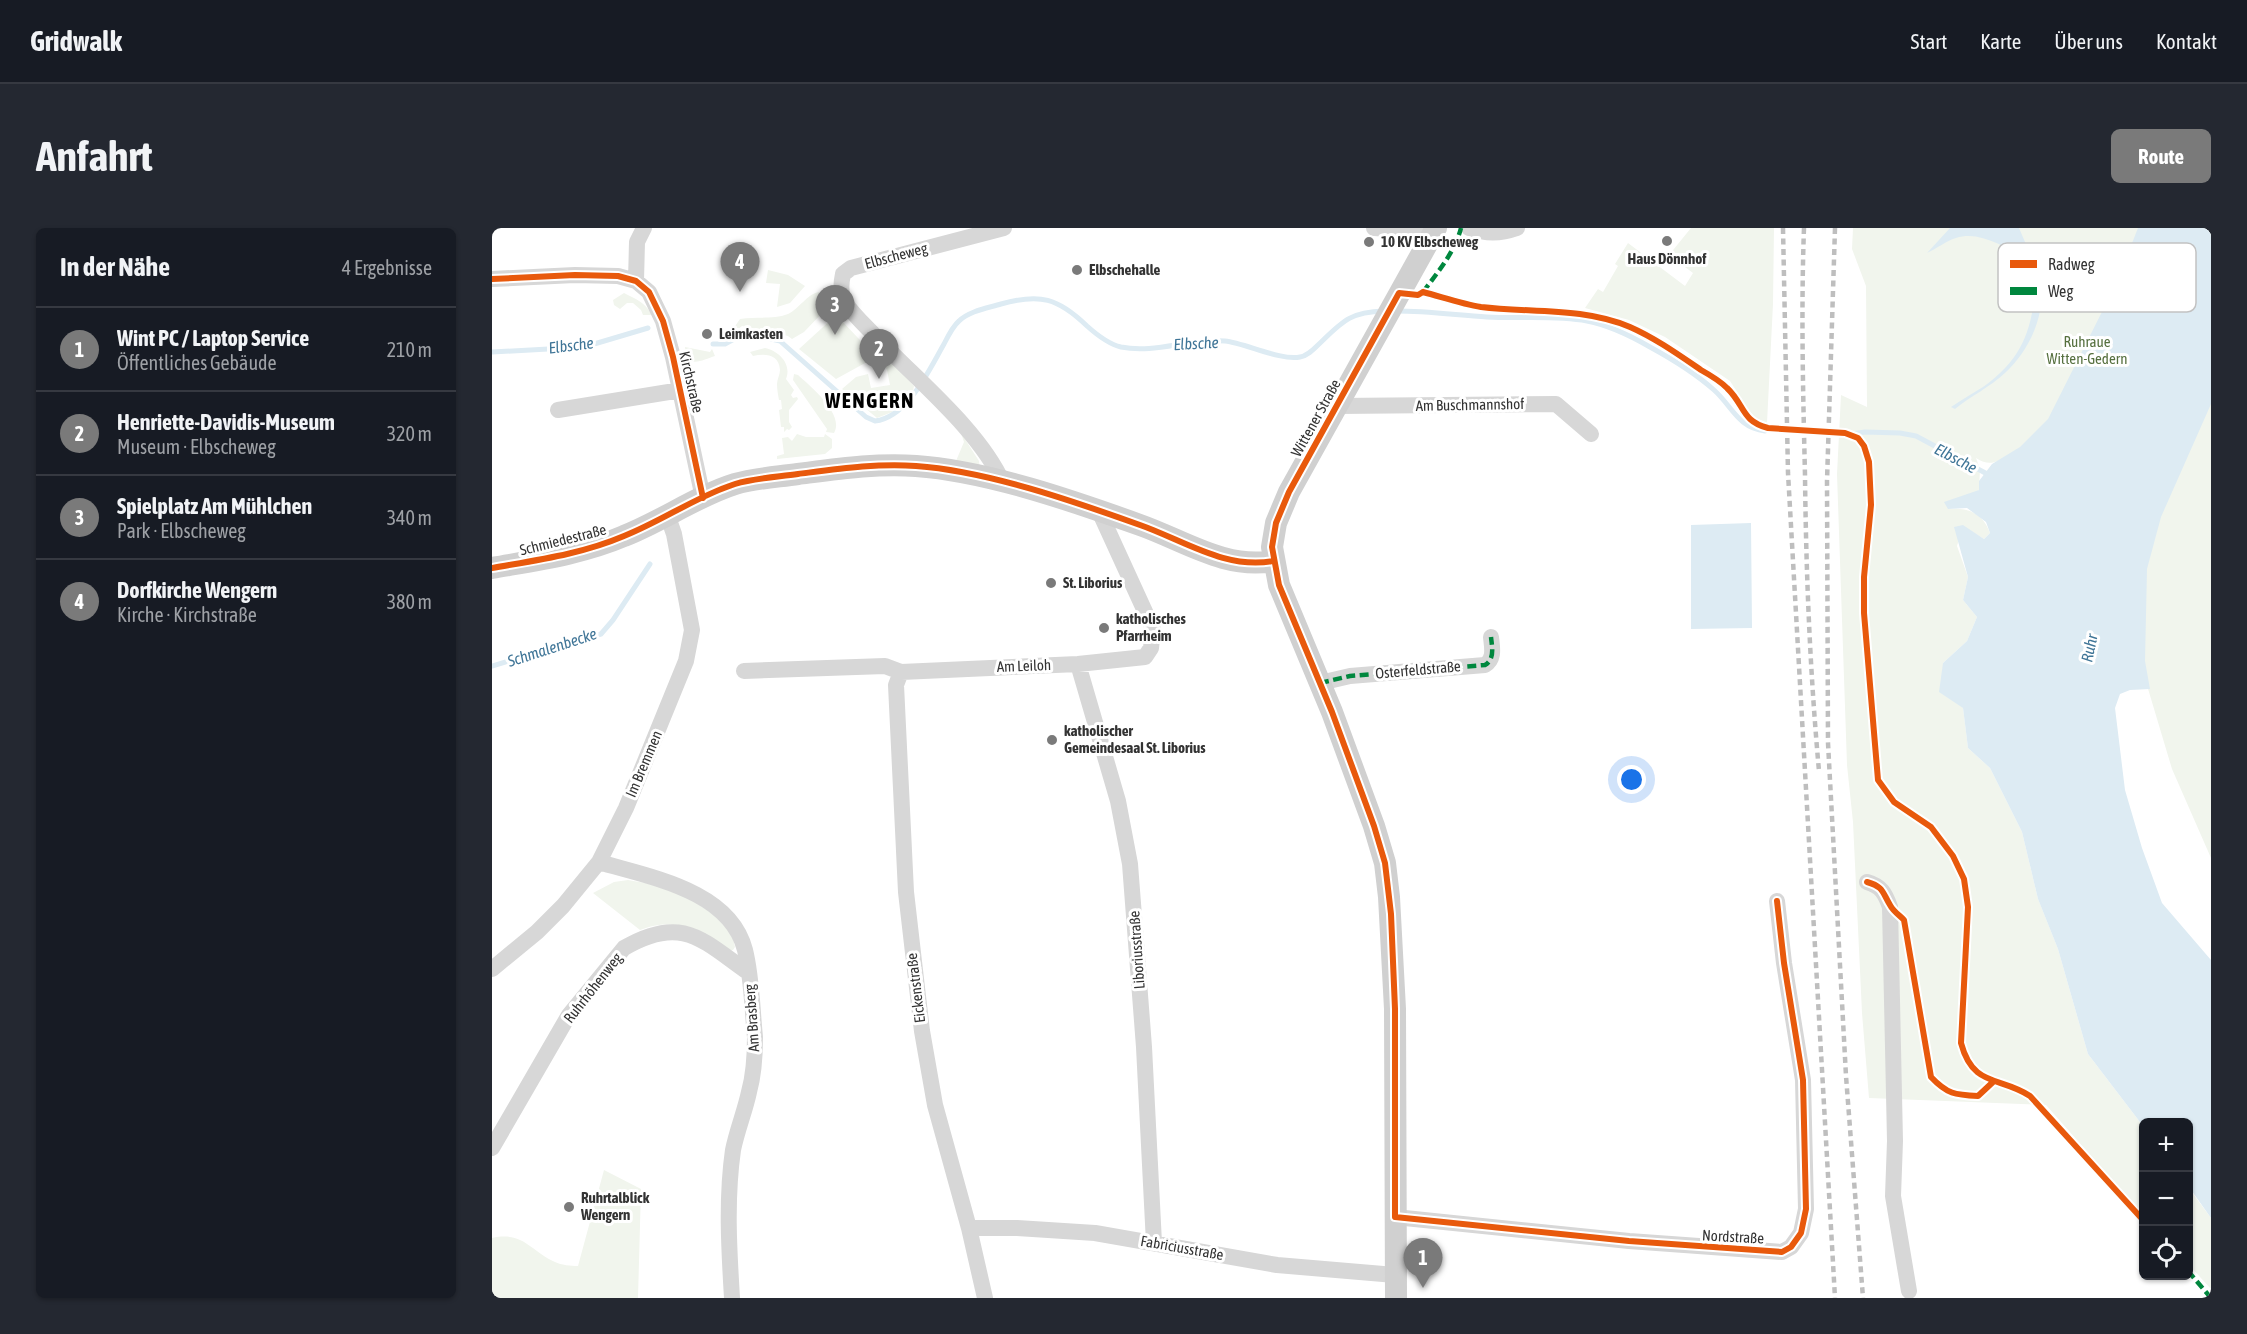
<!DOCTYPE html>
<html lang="de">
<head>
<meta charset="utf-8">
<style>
	body { margin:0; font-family:"Asap Condensed",sans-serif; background:#242831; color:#f1f3f6 }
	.controls { position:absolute; right:18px; bottom:18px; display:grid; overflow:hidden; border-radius:9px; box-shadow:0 2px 4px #0004 }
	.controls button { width:54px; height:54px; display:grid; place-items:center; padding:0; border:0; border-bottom:2px solid #363941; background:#171b24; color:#f1f3f6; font:30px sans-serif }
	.you { position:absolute; left:1140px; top:552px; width:21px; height:21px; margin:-15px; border:4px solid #fff; border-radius:50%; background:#1a73e8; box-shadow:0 0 0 9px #1a73e833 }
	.badge { display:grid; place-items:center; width:39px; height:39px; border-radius:50%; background:#7a7a7a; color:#fff; font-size:20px; font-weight:700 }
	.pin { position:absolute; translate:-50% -50px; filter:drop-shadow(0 2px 3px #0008) }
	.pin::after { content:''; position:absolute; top:32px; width:21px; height:18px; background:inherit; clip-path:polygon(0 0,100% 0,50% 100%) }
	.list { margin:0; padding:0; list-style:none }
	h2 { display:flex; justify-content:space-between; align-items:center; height:78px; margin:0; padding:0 24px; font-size:26px }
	h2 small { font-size:20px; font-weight:400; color:#9ea1a6 }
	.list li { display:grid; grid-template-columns:39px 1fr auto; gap:18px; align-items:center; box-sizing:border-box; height:84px; padding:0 24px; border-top:2px solid #363941 }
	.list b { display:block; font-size:22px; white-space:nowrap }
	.list p { margin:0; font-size:20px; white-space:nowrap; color:#9ea1a6 }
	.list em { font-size:20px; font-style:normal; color:#9ea1a6 }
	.icon { flex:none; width:33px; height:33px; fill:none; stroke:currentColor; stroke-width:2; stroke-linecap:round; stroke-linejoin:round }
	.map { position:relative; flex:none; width:1719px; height:1070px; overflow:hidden; border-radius:9px }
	header { display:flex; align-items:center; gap:36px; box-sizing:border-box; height:84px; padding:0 30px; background:#171b24; border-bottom:2px solid #363941 }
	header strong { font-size:28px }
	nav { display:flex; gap:33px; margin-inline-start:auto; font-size:21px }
	.intro { display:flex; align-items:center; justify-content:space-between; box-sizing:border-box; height:144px; padding:0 36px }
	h1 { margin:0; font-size:42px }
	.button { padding:15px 27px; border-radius:9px; background:#7a7a7a; color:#fff; font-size:21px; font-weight:700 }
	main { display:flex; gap:36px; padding:0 36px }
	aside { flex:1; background:#171b24; border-radius:9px; box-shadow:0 2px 4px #0004 }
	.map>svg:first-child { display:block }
	.green { fill:#f1f5ed }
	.water { fill:#ddebf3 }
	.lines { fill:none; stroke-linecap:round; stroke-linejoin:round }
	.stream { stroke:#ddebf3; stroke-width:5 }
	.minor { stroke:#d7d7d7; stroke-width:16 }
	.secondary { stroke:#d0d0d0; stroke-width:22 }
	.rail { stroke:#bebebe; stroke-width:4.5; stroke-dasharray:6 4.5; stroke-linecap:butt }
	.quiet { stroke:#00873e; stroke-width:4.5; stroke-dasharray:9 4.5; stroke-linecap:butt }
	.cycleway-casing { stroke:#fff; stroke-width:10 }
	.cycleway { stroke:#e8590c; stroke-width:6 }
	.poi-dot { fill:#7a7a7a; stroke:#fff; stroke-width:2 }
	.labels { text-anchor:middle; stroke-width:6; stroke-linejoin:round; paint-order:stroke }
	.poi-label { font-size:15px; font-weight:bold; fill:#333; stroke:#fff; text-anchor:start }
	.street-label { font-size:15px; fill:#333; stroke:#fff }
	.park-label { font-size:15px; fill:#56703f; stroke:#fff }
	.water-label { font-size:16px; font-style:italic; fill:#3f7597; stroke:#fff }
	.district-label { font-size:21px; font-weight:bold; letter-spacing:1.5px; fill:#000; stroke:#fff }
	.key { fill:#fff; stroke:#c2c2c2; stroke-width:1.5 }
	.key-label { font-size:16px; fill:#333 }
</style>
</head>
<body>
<header>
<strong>Gridwalk</strong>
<nav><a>Start</a><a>Karte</a><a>Über uns</a><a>Kontakt</a></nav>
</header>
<div class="intro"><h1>Anfahrt</h1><a class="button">Route</a></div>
<main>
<aside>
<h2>In der Nähe<small>4 Ergebnisse</small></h2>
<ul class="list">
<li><span class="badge">1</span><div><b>Wint PC / Laptop Service</b><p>Öffentliches Gebäude</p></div><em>210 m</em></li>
<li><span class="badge">2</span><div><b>Henriette-Davidis-Museum</b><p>Museum · Elbscheweg</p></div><em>320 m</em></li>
<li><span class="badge">3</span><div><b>Spielplatz Am Mühlchen</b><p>Park · Elbscheweg</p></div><em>340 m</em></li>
<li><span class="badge">4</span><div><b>Dorfkirche Wengern</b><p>Kirche · Kirchstraße</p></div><em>380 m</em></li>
</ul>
</aside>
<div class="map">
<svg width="1719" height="1070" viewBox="0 0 1719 1070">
	<rect width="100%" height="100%" fill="#fff"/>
	<!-- green -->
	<path class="green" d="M1199,0h83l-1,76 -6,119 -14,-6 -23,-36 -65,-44 -36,-17 -44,-12 13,-19 5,3 15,-26 -3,-2 13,-21 57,43 8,-13 -24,-18z
		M1361,0h358v630l-39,-89 -32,-107 -130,-207c-14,7 -20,12 -34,3l4,11 -1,21 -31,19c20,-1 34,3 42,24l-6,6 -21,-13 -6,20 11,31 -5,23 14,17 -10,24 -24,22 20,45 5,40 22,20 32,64 16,67 20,50 30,105 55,72v89l-97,-110 -177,-7 -7,-85 -9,-191 -6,-57 -10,-291 4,-79 26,12 -1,-121 -14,-37z
		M276,42l20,5 17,11 -15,17 -13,4 3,-23 -14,-1z
		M327,64l7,17 -22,23 -12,7 -4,-3 -46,-10 -16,13 14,-20c16,-3 33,1 48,-5 11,-5 19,-20 31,-22z
		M132,65c12,6 21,9 28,22h-9l-2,-5 -8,-7h-6l-7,6 -6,-4 -1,-5z
		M342,89l7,3 35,37 -40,22 -37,-30z
		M193,119l25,5 2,-3 3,7c-10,3 -21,10 -29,2z
		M273,120c14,3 27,16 21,31l8,11 -3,5 2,3 4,-1 1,2 -9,11v12l3,5 -3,3 -2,-1 -3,3v-5h-3l-2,-17 3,-1 -1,-9h-2c-1,-5 -2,-11 -2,-16 0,-5 3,-9 3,-14 -1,-16 -15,-17 -27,-14l-3,-4z
		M396,129l26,29 -1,5 -21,21 -15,6 -35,-29 14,-12 12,-3 3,14 19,-3 -3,-15 -5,-9z
		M302,146l4,1c12,11 47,39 36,58l-8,-1 1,-3 -34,-49z
		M469,205l18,28 1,10 -27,-3 11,-26z
		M305,206l9,3h18l1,-3 7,5v9l-7,6 -48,5v-3l7,-2 -2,-16 6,-1 4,4z
		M136,652c11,2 22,3 33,7 24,7 71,32 74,60l-2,3 -4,1c-33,-18 -50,-36 -89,-21l-47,-37 21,-11z
		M112,942l37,19 -3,109h-146v-60c32,-7 38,13 63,24 6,3 16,4 23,4z
		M1696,959l23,31v71l-22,-24z"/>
	<!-- water -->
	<path class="water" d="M1458,0h69l9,21 -4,6c-21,-7 -44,-25 -68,-17 -10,3 -20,11 -29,15z
		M1646,0h73v176l-50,113 -14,52 -2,92 5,28 -20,1 -10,4 -5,14 10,82 17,58 20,55 49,57v258l-22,-31 -1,-65h-44l-1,4 -55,-72 -30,-105 -20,-50 -16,-67 -32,-64 -22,-20 -5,-40 -24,-16 4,-29 24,-22 10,-24 -14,-17 5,-23 -14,-50 9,-2 21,14 6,-6 -4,-11 -19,-14 -19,1 -4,-7 35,-12v-9l13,-17 28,-17 28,-28 67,-133z
		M1544,51l3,1c9,32 -10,71 -34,93 -15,14 -34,23 -50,36l-4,-2c10,-7 21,-13 32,-20 41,-29 50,-60 53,-108z
		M1259,295l1,105 -61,1v-104z"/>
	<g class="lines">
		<!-- stream -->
		<path class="stream" d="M904,83c31,0 60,4 91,6 33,2 67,-2 100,4 21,4 44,15 63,26 22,12 45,26 64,43 18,16 24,38 51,41
			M221,116h12l20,-11 35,8 86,76 9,4c33,-4 54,-51 69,-77 4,-8 9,-18 15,-23 10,-10 29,-13 42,-17 39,-11 57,-6 86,22 10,9 21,18 34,21 34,7 69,-9 104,-6 20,2 56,20 75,16 7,-1 13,-7 18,-12 24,-23 31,-33 66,-34
			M0,124l92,-5 64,-19
			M1352,207l21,-3 35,1 16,3 75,40
			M0,438l109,-32 12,-14 37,-56"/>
		<!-- minor -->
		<path class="minor" d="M882,0l60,4
			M977,0c17,6 31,6 48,0
			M0,51l83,-4 43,1 18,5 13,11 14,29 10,36 30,141
			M144,53l1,-39 7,-14
			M846,178l218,-2 35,30
			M66,182l123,-20
			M511,255c-24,-53 -85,-102 -125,-144 -11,-12 -25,-24 -34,-38 -4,-9 -3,-18 -1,-27l8,-6 153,-40
			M586,436l40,137 12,63 14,183 10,196
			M252,443l141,-5 16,6 177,-8 67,-7 6,-9 2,-19 -54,-118
			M409,444l-5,13 10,207 16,139 13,74 34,123 16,70
			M828,455l30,-7 135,-11c10,-6 7,-18 6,-28
			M107,634c50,15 131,28 146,88 7,28 7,58 10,87 0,18 -1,37 -6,55 -4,19 -12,38 -16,58 -7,49 -4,99 -1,148
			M1375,654c14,4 18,11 23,25l5,234 -2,55 16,95
			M0,741l45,-37 26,-26 36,-44 27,-54 60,-147 6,-31 -18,-96 -6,-17
			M0,920l77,-133 55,-67c58,-34 78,-8 125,25
			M903,989l234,24 153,11 9,-5 10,-14 5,-24 -3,-129 -19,-117 -7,-62
			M477,1000h48l78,5 182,32 118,10"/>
		<!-- secondary -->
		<path class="secondary" d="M0,340c45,-8 90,-14 132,-32 38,-15 73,-40 111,-52 20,-6 42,-7 63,-10 39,-5 79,-11 118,-8 71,5 157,35 224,59 43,15 86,45 133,36
			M904,1070l-1,-289 -6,-112 -4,-34 -11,-37 -42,-114 -53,-127 -7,-38 4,-24 13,-31 147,-264"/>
		<!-- rail -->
		<path class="rail" d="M1291,0l5,245 47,825
			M1312,0c-3,82 -1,164 1,247 1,98 5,197 14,296
			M1343,0l-8,253 1,262 18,333 17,222"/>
		<!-- quiet -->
		<path class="quiet" d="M931,64c14,-19 32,-40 38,-64
			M828,455l30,-7 135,-11c10,-6 7,-18 6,-28
			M1696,1043l23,27"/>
		<defs>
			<path id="cycleway" d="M0,51l83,-4 43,1 18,5 13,11 14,29 10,36 30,141
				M931,64l-5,3 -19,-2 -110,199 -13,31 -4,24 7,38 53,127 42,114 11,37 6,51 4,95v208l234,24 153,11 9,-5 10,-14 5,-24 -3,-129 -19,-117 -7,-62
				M931,64c19,5 39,12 58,15 50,6 101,0 149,20 25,11 49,28 71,43 9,5 19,11 26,18 18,17 14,33 41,40l77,5 13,5 6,8 5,16 2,43 -7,72v36l14,167 16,22 37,25 22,29 11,23 4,28 -7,136c12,45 39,33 69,53l114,125
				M0,340c45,-8 90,-14 132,-32 38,-15 73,-40 111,-52 20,-6 42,-7 63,-10 39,-5 79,-11 118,-8 71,5 157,35 224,59 43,15 86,45 133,36
				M1375,654c17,5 15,10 23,23 3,6 9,10 14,15l27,157c16,17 24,18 47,19l15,-14"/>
		</defs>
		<!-- cycleway casing -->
		<use href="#cycleway" class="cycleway-casing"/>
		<!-- cycleway -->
		<use href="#cycleway" class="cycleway"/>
	</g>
	<!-- markers -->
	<g class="poi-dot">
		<circle cx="1175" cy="13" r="6"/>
		<circle cx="877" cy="14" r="6"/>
		<circle cx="585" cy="42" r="6"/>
		<circle cx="215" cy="106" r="6"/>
		<circle cx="559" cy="355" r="6"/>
		<circle cx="612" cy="400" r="6"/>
		<circle cx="560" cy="512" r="6"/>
		<circle cx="77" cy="979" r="6"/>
	</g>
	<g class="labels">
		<!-- poi labels -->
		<g class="poi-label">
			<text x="889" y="19">10 KV Elbscheweg</text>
			<text x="1175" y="36" text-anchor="middle">Haus Dönnhof</text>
			<text x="597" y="47">Elbschehalle</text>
			<text x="227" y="111">Leimkasten</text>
			<text x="571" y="360">St. Liborius</text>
			<text x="624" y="396">katholisches<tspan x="624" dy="17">Pfarrheim</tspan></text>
			<text x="572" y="508">katholischer<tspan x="572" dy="17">Gemeindesaal St. Liborius</tspan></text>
			<text x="89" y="975">Ruhrtalblick<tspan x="89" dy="17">Wengern</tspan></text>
		</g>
		<!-- street labels -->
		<g class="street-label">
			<text transform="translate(404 28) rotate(-15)" y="5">Elbscheweg</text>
			<text transform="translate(199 154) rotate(77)" y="5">Kirchstraße</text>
			<text transform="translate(978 177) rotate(-1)" y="5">Am Buschmannshof</text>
			<text transform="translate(824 190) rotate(-61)" y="5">Wittener Straße</text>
			<text transform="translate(71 312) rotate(-14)" y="5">Schmiedestraße</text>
			<text transform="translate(532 438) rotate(-2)" y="5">Am Leiloh</text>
			<text transform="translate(926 442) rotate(-5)" y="5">Osterfeldstraße</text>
			<text transform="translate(152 536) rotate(-67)" y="5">Im Bremmen</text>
			<text transform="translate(645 722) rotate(-94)" y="5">Liboriusstraße</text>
			<text transform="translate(101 760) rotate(-52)" y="5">Ruhrhöhenweg</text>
			<text transform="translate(424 760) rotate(-97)" y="5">Eickenstraße</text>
			<text transform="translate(260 790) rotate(-94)" y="5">Am Brasberg</text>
			<text transform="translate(1241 1009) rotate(3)" y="5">Nordstraße</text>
			<text transform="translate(690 1020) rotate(10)" y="5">Fabriciusstraße</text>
		</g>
		<!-- park labels -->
		<g class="park-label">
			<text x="1595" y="119">Ruhraue<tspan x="1595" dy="17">Witten-Gedern</tspan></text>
		</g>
		<!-- water labels -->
		<g class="water-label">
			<text transform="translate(704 115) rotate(-3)" y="6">Elbsche</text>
			<text transform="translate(79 117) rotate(-7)" y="6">Elbsche</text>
			<text transform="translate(1464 230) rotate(28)" y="6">Elbsche</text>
			<text transform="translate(60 419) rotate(-18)" y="6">Schmalenbecke</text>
			<text transform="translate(1597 420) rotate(-78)" y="6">Ruhr</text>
		</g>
		<!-- district labels -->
		<g class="district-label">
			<text x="378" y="180">WENGERN</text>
		</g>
	</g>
	<!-- legend -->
	<rect x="1506" y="15" width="198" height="69" rx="9" class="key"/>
	<rect x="1518" y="32" width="27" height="8" fill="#e8590c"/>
	<rect x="1518" y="59" width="27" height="8" fill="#00873e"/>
	<g class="key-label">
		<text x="1556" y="42">Radweg</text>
		<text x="1556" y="69">Weg</text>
	</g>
</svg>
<div class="controls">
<button>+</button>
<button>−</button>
<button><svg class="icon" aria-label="locate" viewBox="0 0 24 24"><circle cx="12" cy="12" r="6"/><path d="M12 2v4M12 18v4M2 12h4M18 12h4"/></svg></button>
</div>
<div class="you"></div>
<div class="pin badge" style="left:931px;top:1060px">1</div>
<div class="pin badge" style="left:387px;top:151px">2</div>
<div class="pin badge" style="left:343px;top:107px">3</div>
<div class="pin badge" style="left:248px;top:64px">4</div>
</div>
</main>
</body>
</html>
